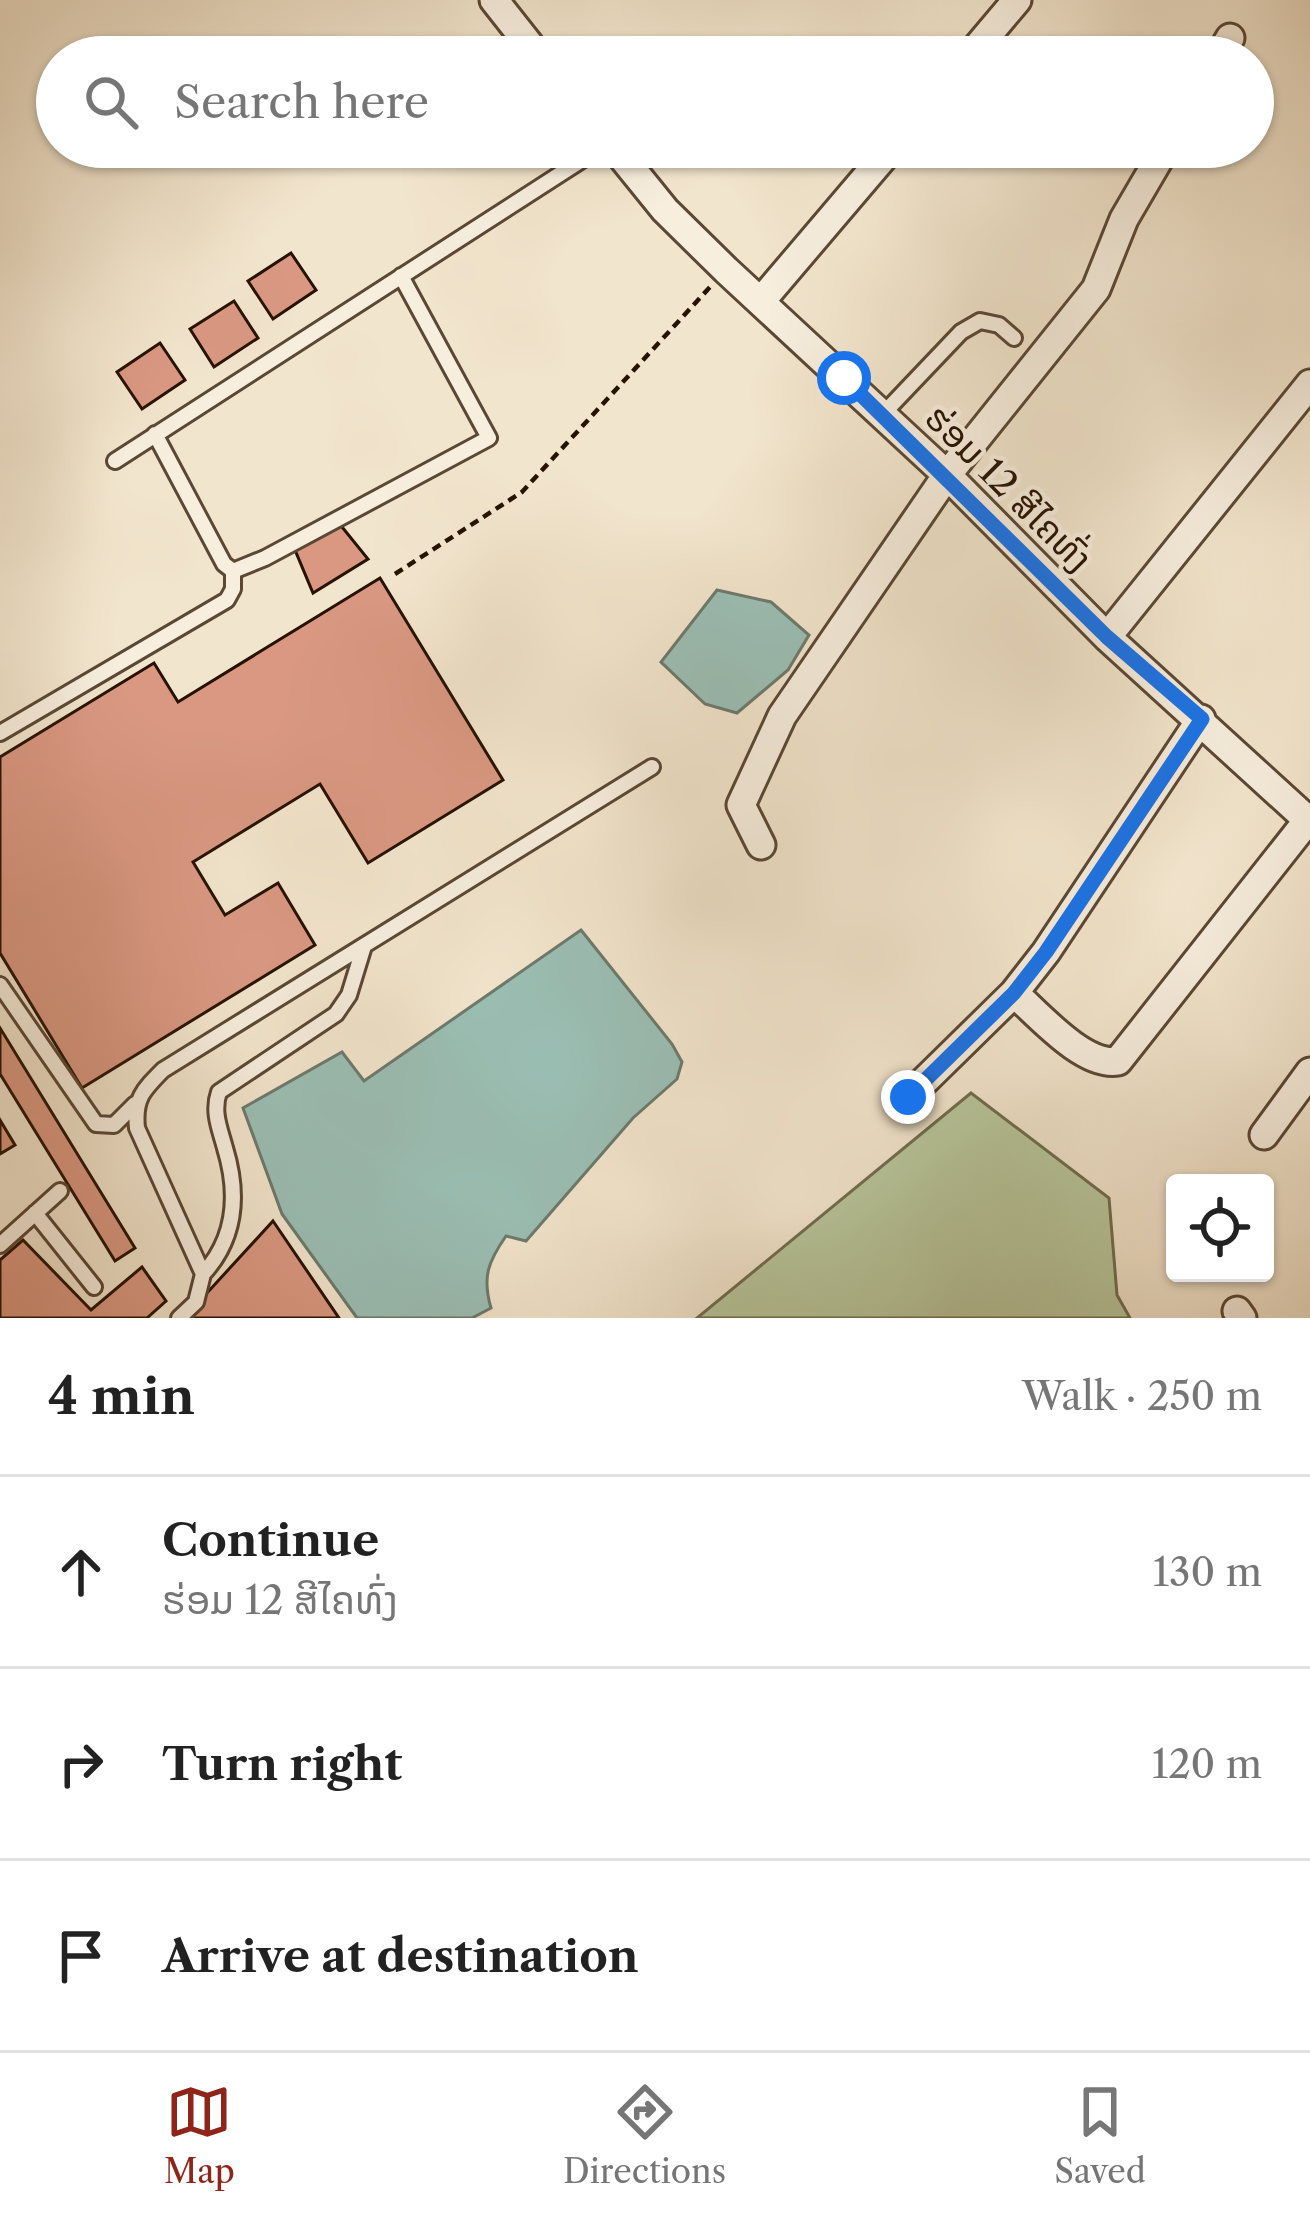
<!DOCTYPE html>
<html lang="en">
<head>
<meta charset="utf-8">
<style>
	body { margin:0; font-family:"Libre Caslon Text","Noto Sans Lao",serif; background:#f6f6f6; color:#222 }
	.controls { position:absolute; right:36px; bottom:36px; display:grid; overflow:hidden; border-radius:12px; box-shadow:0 3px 9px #0004 }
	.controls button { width:108px; height:108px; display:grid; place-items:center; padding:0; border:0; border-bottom:3px solid #e0e0e0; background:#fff; color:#222; font:60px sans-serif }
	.stop { position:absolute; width:36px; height:36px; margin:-27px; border:9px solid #1a73e8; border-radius:50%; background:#fff }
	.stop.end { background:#1a73e8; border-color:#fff; box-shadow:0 3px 12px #0008 }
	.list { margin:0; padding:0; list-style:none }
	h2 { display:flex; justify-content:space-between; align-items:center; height:156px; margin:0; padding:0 48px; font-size:51px }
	h2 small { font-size:39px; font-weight:400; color:#767676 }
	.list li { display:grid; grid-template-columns:78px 1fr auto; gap:36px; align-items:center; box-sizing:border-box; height:192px; padding:0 48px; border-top:3px solid #e0e0e0 }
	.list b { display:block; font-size:45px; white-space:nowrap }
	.list p { margin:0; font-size:39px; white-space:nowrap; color:#767676 }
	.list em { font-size:39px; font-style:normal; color:#767676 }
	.icon { flex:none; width:66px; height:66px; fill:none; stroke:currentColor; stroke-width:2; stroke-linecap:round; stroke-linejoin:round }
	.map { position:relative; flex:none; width:1310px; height:1318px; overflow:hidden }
	.search { position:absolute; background:#fff; box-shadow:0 3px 9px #0004; left:36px; right:36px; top:36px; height:132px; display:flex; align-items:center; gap:30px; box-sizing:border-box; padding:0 42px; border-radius:66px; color:#767676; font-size:45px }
	.sheet { height:732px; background:#fff }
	nav { display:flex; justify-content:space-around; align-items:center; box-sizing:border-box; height:168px; border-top:3px solid #e0e0e0; background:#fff; font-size:33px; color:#767676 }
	nav a { display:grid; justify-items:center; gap:6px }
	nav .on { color:#8f2418 }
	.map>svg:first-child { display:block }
	.green { fill:#b7c59b; stroke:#6f6c4e; stroke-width:3 }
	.water { fill:#9bbfb5; stroke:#6d7a6d; stroke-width:3 }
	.building { fill:#da9882; stroke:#271201; stroke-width:3 }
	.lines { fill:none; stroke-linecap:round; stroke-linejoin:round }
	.lane-casing { stroke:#5a4734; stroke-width:20 }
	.street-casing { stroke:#5a4734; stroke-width:33 }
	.path { stroke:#271201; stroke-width:4.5; stroke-dasharray:9 6; stroke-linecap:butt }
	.lane { stroke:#f7eede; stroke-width:14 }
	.street { stroke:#f7eede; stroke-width:27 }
	.route { stroke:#1a73e8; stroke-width:15 }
	.labels { text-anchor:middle; stroke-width:9; stroke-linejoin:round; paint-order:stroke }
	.street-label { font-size:36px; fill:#271201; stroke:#f7eede }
</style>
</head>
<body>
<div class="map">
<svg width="1310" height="1318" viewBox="0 0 1310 1318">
	<rect width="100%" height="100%" fill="#f2e5cd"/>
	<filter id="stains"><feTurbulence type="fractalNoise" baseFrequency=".00167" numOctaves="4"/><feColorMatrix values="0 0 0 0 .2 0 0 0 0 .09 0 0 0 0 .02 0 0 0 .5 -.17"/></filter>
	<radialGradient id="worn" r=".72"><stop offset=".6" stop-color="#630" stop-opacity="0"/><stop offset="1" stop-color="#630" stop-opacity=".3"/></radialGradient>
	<!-- green -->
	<path class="green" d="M971,1093l138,105 8,97 13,23h-433z"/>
	<!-- water -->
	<path class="water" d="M717,590l54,12 38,33 -21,35 -51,43 -32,-9 -44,-42z
		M581,930l91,114 10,18 -5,17 -44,39 -107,123 -20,-5c-18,26 -24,41 -15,72l-19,10h-115l-75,-104 -39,-106 99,-56 22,29z"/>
	<!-- building -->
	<path class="building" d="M291,253l25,37 -43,29 -25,-38z
		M234,301l24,37 -44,29 -24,-38z
		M160,343l25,37 -43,29 -25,-37z
		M338,522l30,37 -55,34 -18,-43z
		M380,578l123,202 -135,83 -48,-79 -127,78 32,53 53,-32 37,62 -233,143 -82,-135v-196l154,-94 24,39z
		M0,1028l135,220 -20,13 -115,-187z
		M0,1120l15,25 -15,9z
		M273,1221l66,97h-155z
		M23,1240l68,70 51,-43 24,34 -19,17h-147v-58z"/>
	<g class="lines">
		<defs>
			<path id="lane" d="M883,414l78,-82 19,-11 19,4 15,13
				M155,434l69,130 9,7 32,-13 224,-120 -88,-162
				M115,461l487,-314
				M0,733l227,-133 6,-11v-18
				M0,985l96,139 18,1 21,-21
				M35,1213l59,74
				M0,1245l60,-54
				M203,1274c33,-36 36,-80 22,-126 -5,-19 -13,-36 -6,-56l117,-78 13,-19 15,-49
				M179,1318l17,-16 7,-28 -66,-146c-3,-29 6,-38 26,-58l489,-303"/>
			<path id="street" d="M494,0l45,57
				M969,57l48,-57
				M1219,57l11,-19
				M614,147l51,63 61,60 221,205 160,162 203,185
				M761,301l131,-154
				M1107,637l203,-253
				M761,845l-20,-40 41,-89 165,-241 149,-186 28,-70 42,-72
				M1014,993c25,22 70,74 104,68l190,-241
				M908,1097l106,-104 32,-41 155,-233
				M1264,1135l46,-63
				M1237,1311l5,7"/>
		</defs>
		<!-- lane casing -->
		<use href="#lane" class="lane-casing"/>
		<!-- street casing -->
		<use href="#street" class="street-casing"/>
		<!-- path -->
		<path class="path" d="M395,574l127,-82 188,-205"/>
		<!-- lane -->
		<use href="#lane" class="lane"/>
		<!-- street -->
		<use href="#street" class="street"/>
	</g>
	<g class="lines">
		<!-- route -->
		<path class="route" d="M844,378l263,259 95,82 -156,233 -32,41 -106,104"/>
	</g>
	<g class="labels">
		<!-- street labels -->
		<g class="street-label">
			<text transform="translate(1009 488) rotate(45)" y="13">ຮ່ອມ 12 ສີໄຄທົ່ງ</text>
		</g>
	</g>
	<rect width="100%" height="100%" filter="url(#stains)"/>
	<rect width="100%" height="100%" fill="url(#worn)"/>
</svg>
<div class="controls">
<button><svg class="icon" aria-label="locate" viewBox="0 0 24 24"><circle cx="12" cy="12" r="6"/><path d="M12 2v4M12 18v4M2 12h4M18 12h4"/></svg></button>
</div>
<div class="stop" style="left:844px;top:378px"></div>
<div class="stop end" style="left:908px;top:1097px"></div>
<div class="search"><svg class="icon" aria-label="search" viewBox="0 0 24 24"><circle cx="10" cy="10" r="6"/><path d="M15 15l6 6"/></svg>Search here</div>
</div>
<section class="sheet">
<h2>4 min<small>Walk · 250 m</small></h2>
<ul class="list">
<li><svg class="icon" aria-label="ahead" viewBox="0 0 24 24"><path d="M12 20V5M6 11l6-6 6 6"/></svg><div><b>Continue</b><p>ຮ່ອມ 12 ສີໄຄທົ່ງ</p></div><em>130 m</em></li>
<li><svg class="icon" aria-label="right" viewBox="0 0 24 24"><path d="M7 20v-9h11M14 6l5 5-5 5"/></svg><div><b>Turn right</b></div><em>120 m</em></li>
<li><svg class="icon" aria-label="arrive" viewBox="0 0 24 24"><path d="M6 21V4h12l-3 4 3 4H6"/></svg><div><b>Arrive at destination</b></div></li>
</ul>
</section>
<nav>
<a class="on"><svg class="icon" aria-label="map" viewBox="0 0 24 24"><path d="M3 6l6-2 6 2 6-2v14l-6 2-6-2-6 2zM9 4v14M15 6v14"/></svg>Map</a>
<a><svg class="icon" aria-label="directions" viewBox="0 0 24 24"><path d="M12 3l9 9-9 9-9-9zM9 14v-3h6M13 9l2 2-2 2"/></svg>Directions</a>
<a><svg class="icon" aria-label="saved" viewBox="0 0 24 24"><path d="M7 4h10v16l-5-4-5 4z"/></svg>Saved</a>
</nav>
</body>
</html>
